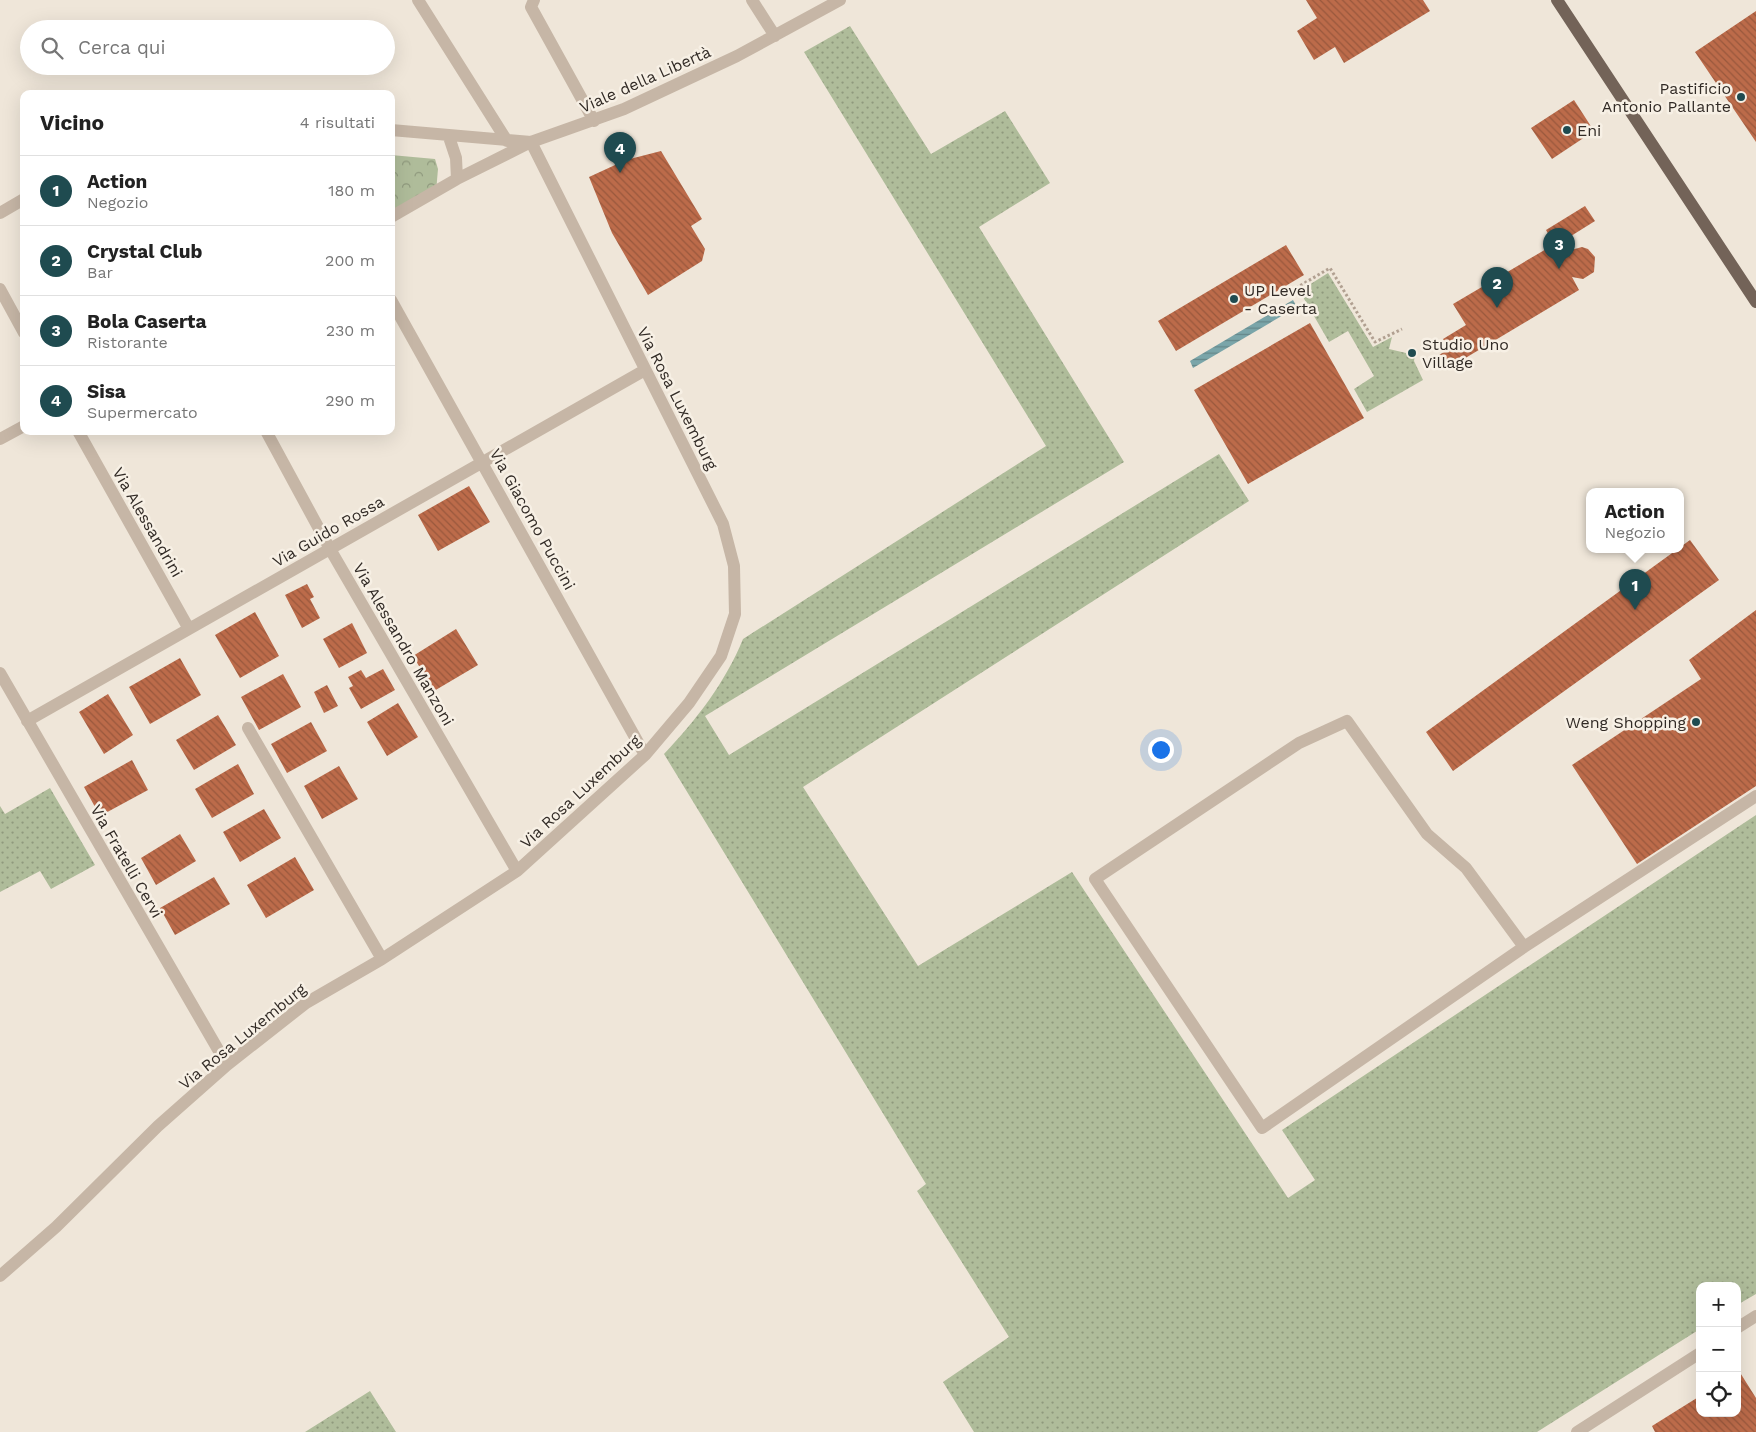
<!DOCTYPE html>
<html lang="it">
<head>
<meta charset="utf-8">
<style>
	body { margin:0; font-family:"Work Sans",sans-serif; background:#f2f2f2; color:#222 }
	.controls { position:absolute; right:15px; bottom:15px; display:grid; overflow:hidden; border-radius:10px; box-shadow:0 5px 20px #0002 }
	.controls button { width:45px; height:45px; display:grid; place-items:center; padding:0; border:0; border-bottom:1px solid #e0e0e0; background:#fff; color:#222; font:25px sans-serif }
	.you { position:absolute; left:1160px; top:749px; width:18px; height:18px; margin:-12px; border:4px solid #fff; border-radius:50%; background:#1a73e8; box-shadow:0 0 0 8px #1a73e833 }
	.badge { display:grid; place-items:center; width:32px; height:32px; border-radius:50%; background:#1f4b50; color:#fff; font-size:16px; font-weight:700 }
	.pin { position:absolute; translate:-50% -41px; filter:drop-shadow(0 1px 2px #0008) }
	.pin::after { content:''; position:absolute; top:26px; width:18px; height:15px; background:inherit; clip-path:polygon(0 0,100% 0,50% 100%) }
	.popup { position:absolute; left:1586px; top:488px; width:98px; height:65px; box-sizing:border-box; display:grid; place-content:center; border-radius:10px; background:#fff; filter:drop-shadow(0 1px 4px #0005); font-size:16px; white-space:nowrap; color:#767676 }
	.popup b { font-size:19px; color:#222 }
	.popup::after { content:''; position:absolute; left:50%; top:100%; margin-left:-10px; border:10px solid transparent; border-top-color:#fff }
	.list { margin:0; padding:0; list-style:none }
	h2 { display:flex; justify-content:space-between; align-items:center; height:65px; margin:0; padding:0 20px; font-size:21px }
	h2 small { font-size:16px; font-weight:400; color:#767676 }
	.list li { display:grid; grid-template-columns:32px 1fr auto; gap:15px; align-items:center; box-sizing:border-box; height:70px; padding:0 20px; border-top:1px solid #e0e0e0 }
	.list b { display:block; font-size:19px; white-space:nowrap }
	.list p { margin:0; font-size:16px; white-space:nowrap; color:#767676 }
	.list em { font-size:16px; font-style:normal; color:#767676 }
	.icon { flex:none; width:28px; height:28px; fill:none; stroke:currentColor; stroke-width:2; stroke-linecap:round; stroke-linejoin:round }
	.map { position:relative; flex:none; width:1756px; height:1432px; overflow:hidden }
	.search { position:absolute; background:#fff; box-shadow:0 5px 20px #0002; left:20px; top:20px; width:375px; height:55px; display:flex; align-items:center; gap:12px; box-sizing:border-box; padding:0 18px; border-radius:28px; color:#767676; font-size:19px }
	.panel { position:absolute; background:#fff; box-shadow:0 5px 20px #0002; left:20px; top:90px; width:375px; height:345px; border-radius:10px }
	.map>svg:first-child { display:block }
	.grass { fill:url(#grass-dots) }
	.park { fill:url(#park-crowns) }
	.water { fill:url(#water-rules) }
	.building { fill:url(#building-back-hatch) }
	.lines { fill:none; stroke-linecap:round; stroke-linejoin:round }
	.path { stroke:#b1a091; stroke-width:3; stroke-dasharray:2.5 2.5; stroke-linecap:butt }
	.minor { stroke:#c6b6a6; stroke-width:12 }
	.major { stroke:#736358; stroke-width:12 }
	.poi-dot { fill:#1f4b50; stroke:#f7f0e5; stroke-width:2 }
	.labels { text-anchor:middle; stroke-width:5; stroke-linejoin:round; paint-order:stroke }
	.street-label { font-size:16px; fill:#322b26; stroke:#f7f0e5 }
	.poi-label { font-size:16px; fill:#322b26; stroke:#f7f0e5; text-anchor:start }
</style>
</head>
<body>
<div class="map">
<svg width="1756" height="1432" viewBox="0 0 1756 1432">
	<defs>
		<pattern id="grass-dots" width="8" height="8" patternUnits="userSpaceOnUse" patternTransform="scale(1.25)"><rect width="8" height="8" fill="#afbc9a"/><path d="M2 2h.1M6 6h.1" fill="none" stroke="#8f997d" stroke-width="1.8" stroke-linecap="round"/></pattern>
		<pattern id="park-crowns" width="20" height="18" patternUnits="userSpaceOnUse" patternTransform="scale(1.25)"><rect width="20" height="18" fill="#afbc9a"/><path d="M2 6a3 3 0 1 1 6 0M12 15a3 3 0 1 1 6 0" fill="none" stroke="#8f997d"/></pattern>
		<pattern id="water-rules" width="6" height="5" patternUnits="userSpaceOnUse" patternTransform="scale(1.25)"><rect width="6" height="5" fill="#7aa5a9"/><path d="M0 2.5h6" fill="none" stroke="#658789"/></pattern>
		<pattern id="building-back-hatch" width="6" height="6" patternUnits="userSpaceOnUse" patternTransform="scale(1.25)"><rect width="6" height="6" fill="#bc6b4a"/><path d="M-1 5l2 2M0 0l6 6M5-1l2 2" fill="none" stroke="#99583d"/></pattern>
	</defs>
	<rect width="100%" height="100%" fill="#efe6d9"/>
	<!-- grass -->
	<path class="grass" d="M850,26l81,128 74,-43 45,72 -71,44 145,235 -419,254 24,39 490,-301 30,47 -446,286 115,179 154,-94 216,326 27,-18 -33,-50 474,-315v479l-19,11v-19h-37v43l-163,103h-563l-31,-50 66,-45 -92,-146 9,-7 -262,-430c33,-35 61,-71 79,-115l303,-193 -242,-394z
		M1328,273l45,74 19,-10 -3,12 17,4 10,-3 -2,11 9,19 -56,32 -13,-23 20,-13 -26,-45 -19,11 -26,-45 9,-6 -3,-6z
		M50,788l45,77 -44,24 -11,-18 -40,21v-86l5,8z
		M370,1391l26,41h-91z"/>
	<!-- park -->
	<path class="park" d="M391,155l44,4 3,10 -2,23 -45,25z"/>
	<!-- water -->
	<path class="water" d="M1293,300l4,7 -104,61 -3,-7z"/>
	<!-- building -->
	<path class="building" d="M1306,0h117l7,11 -86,52 -9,-16 -21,13 -17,-29 20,-13z
		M1756,11v131l-61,-90z
		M1574,100l20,31 -42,28 -21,-31z
		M661,151l41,68 -11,7 14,23 -3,12 -54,34 -36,-62 -23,-56 37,-17z
		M1585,206l10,15 -40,25 -9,-16z
		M1286,245l18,30 -128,76 -18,-30z
		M1553,245l8,15 10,-10 11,-3 6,2 7,8 -1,15 -11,7 -11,-2 7,13 -132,79 -8,-14 10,-6 -6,-10 23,-14 -13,-21z
		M1310,323l54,95 -116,66 -54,-94z
		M469,486l21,36 -52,29 -20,-36z
		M1690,540l29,40 -266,191 -27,-39z
		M307,584l7,13 -4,2 10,19 -18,10 -17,-33z
		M1756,610v176l-119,78 -65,-99 129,-86 -12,-19z
		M255,612l24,44 -39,22 -25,-43z
		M352,623l15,30 -28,15 -16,-29z
		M456,629l22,36 -44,26 -21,-35z
		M180,658l21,37 -51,29 -21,-37z
		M383,669l12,21 -34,19 -12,-21 4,-2 -5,-9 13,-7 5,8z
		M283,674l18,33 -42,23 -18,-33z
		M327,685l11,21 -14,7 -10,-21z
		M108,694l25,41 -29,19 -25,-42z
		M398,703l20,34 -31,19 -20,-34z
		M218,715l18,30 -42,25 -18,-30z
		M311,722l16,29 -40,22 -16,-29z
		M132,760l16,30 -48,26 -16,-29z
		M238,764l16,30 -42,24 -17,-29z
		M339,766l19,33 -36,20 -18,-33z
		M264,809l17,29 -41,24 -17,-30z
		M180,834l16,27 -40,24 -15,-27z
		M295,857l19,33 -48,28 -19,-33z
		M214,877l16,27 -55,31 -15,-27z
		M1739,1371l17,27v34h-101l-3,-6 48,-30v17h37z"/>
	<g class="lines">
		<!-- path -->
		<path class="path" d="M1296,288l34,-20 45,74 27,-13"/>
		<!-- minor -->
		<path class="minor" d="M418,0l89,141
			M534,0l-3,7 63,114
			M752,0l23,36
			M391,130l140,12 93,-33 113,-53 103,-56
			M449,137l7,21 1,21
			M0,213l24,-14
			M0,289l24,44
			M391,300l254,455
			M78,431l111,198
			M266,431l64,118 187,322
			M0,439l24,-13
			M0,673l227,392
			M27,721l618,-351
			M248,728l134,231
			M1524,947l-58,-79 -39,-34 -80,-113 -48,22 -204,136 167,249 262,-181 232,-151
			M0,1276l56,-49 102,-101 69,-61 79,-62 76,-44 135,-88 128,-116 44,-52 32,-47 14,-42 -1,-48 -11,-42 -192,-382 -74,37 -66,38
			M1737,1328l19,-12
			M1577,1432l123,-79"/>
		<!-- major -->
		<path class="major" d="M1557,0l199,302"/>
	</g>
	<!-- markers -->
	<g class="poi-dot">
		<circle cx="1741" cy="97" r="5"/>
		<circle cx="1567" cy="130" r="5"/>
		<circle cx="1234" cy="299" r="5"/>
		<circle cx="1412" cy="353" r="5"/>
		<circle cx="1696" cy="722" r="5"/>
	</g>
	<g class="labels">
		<!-- street labels -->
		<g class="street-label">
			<text transform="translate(645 79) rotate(-24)" y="6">Viale della Libertà</text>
			<text transform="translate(678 398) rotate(63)" y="6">Via Rosa Luxemburg</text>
			<text transform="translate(533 519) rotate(61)" y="6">Via Giacomo Puccini</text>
			<text transform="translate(148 522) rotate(60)" y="6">Via Alessandrini</text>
			<text transform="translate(328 531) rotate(-30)" y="6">Via Guido Rossa</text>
			<text transform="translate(404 644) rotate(60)" y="6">Via Alessandro Manzoni</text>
			<text transform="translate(580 791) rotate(-43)" y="6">Via Rosa Luxemburg</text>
			<text transform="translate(127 861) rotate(60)" y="6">Via Fratelli Cervi</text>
			<text transform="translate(242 1036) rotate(-39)" y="6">Via Rosa Luxemburg</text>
		</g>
		<!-- poi labels -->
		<g class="poi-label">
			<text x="1731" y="94" text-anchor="end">Pastificio<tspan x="1731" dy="18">Antonio Pallante</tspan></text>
			<text x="1577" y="136">Eni</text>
			<text x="1244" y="296">UP Level<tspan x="1244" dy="18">- Caserta</tspan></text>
			<text x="1422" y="350">Studio Uno<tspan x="1422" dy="18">Village</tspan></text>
			<text x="1686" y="728" text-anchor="end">Weng Shopping</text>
		</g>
	</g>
</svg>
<div class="controls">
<button>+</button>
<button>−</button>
<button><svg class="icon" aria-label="locate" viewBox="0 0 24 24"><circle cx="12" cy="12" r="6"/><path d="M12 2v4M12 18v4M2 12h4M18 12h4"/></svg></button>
</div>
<div class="you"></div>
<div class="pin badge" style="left:1635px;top:610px">1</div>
<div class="popup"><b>Action</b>Negozio</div>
<div class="pin badge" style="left:1497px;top:308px">2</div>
<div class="pin badge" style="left:1559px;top:269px">3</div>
<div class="pin badge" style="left:620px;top:173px">4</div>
<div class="search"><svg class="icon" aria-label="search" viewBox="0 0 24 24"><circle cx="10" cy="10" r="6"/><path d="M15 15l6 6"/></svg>Cerca qui</div>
<section class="panel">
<h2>Vicino<small>4 risultati</small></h2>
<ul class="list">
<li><span class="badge">1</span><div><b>Action</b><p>Negozio</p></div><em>180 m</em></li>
<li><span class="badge">2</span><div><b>Crystal Club</b><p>Bar</p></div><em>200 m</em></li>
<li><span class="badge">3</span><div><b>Bola Caserta</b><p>Ristorante</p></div><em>230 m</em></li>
<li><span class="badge">4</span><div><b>Sisa</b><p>Supermercato</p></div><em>290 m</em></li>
</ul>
</section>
</div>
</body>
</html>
